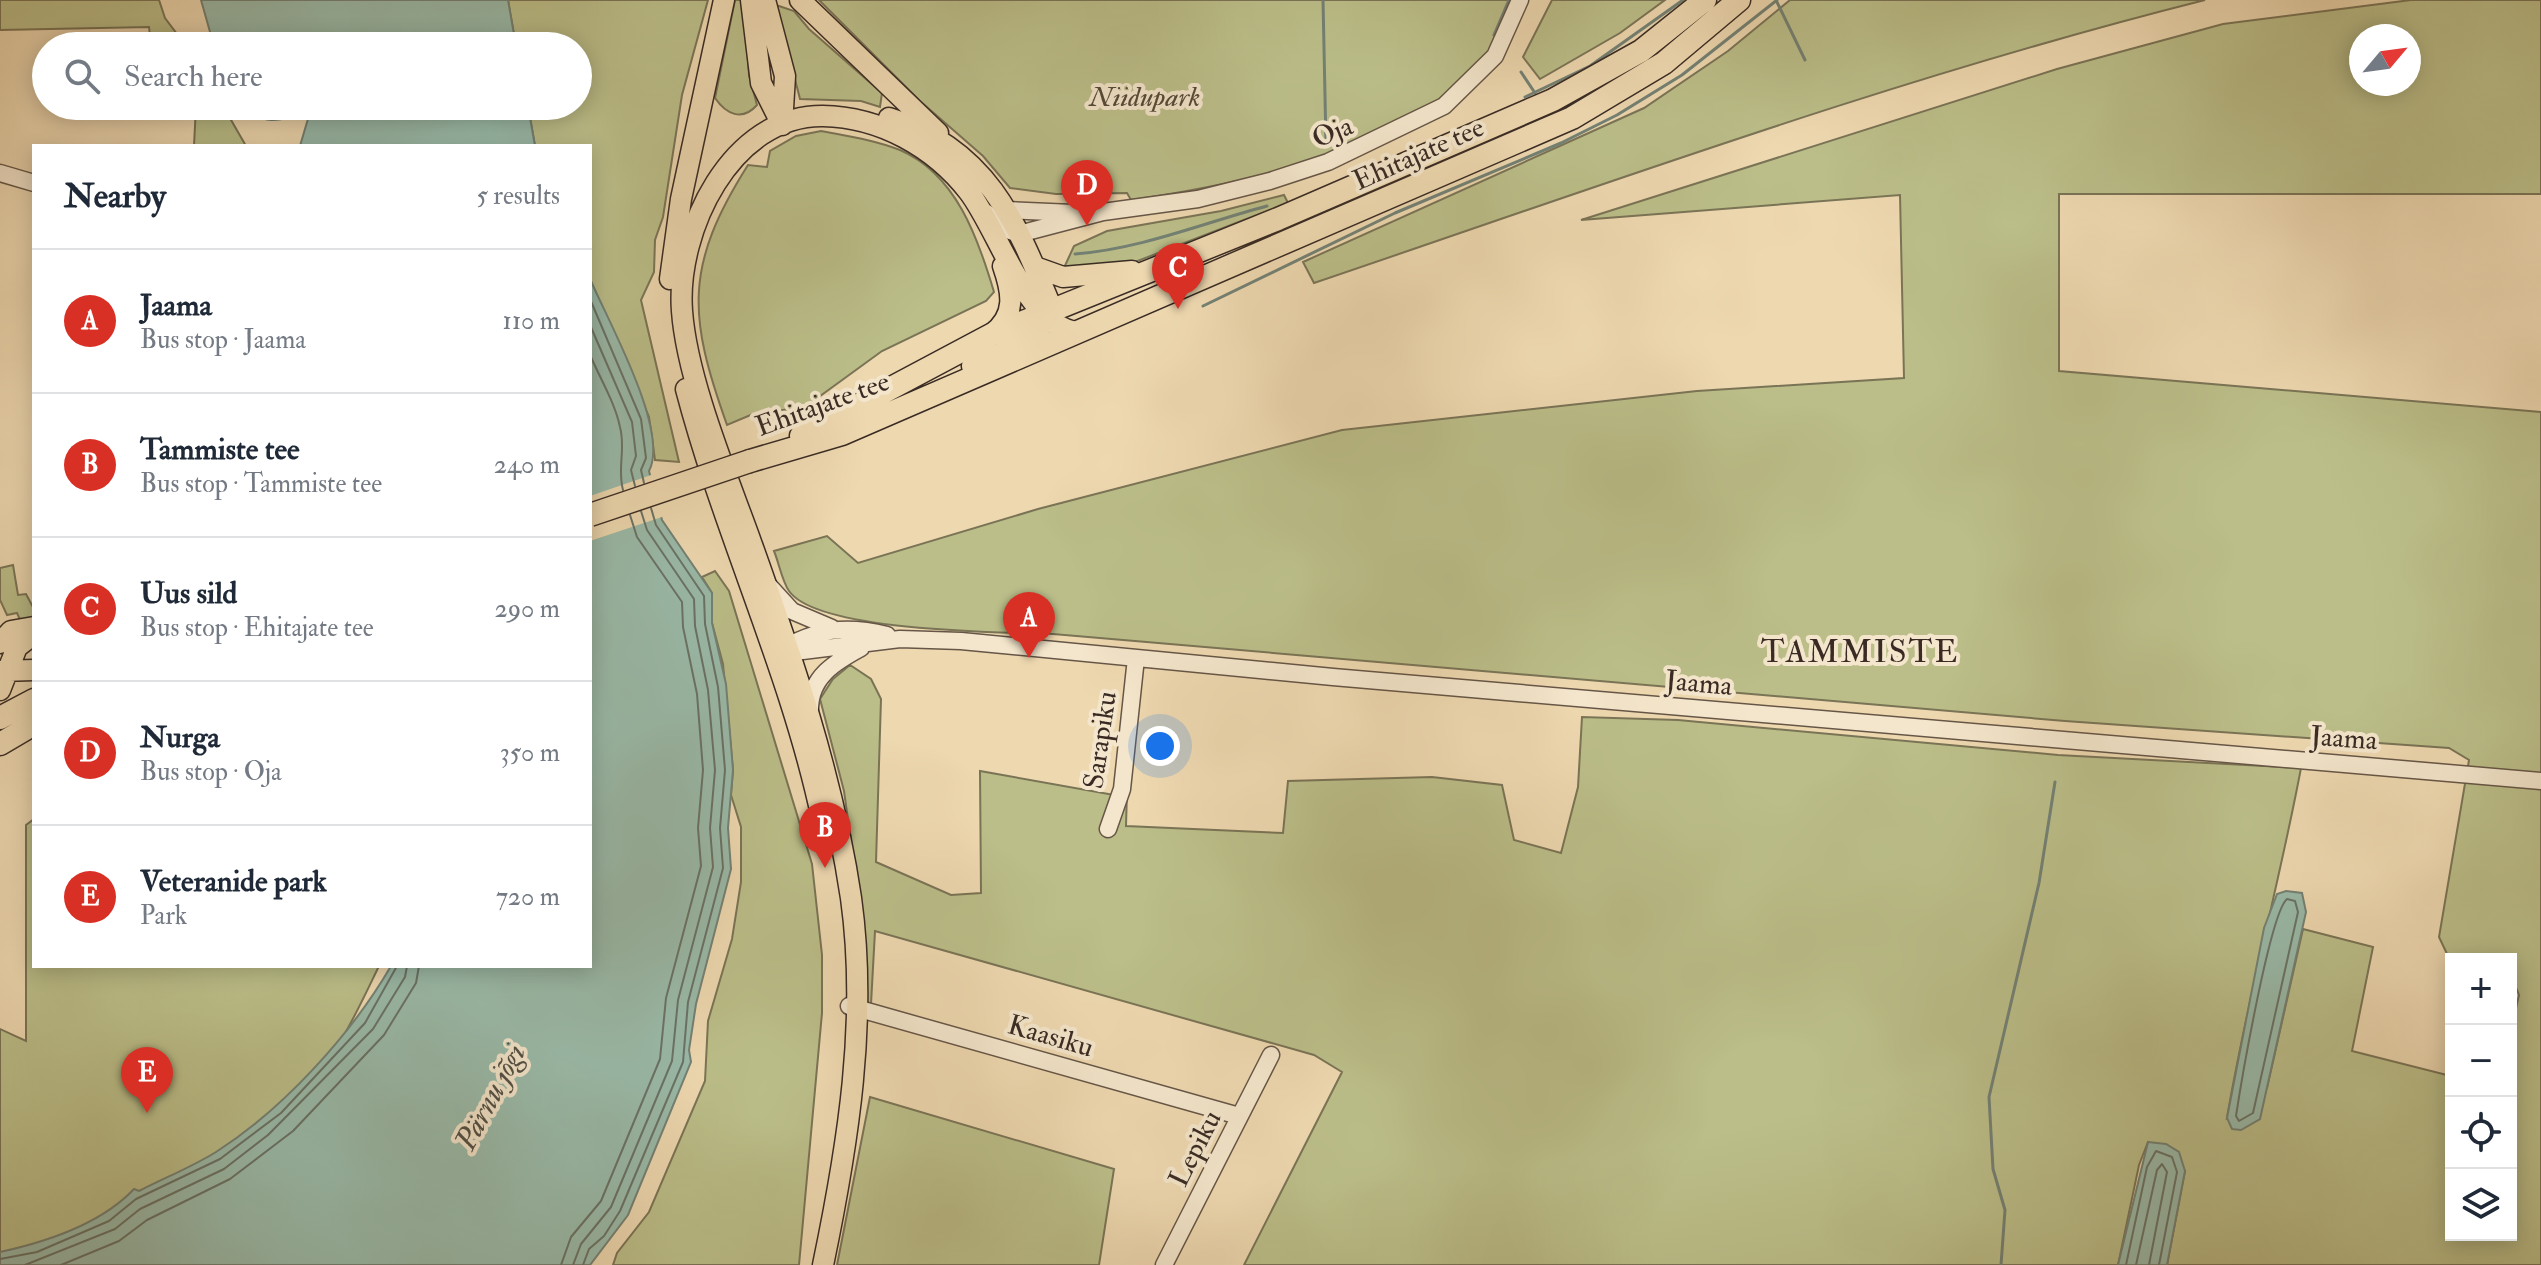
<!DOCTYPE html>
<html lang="en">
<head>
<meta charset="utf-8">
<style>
	body { margin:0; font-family:"IM FELL Double Pica",serif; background:#f2f2f3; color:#1f2937 }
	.controls { position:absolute; right:24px; bottom:24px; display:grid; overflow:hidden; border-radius:0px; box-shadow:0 4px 20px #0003 }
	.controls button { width:72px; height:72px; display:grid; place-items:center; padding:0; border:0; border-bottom:2px solid #e0e1e3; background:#fff; color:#1f2937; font:40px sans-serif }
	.compass { position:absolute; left:2349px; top:24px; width:72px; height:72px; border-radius:50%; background:#fff; box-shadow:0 4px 20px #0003; rotate:61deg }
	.you { position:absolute; left:1160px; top:746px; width:28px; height:28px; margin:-20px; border:6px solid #fff; border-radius:50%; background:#1a73e8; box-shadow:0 0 0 12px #1a73e833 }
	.badge { display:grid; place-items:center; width:52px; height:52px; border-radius:50%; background:#d93025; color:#fff; font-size:26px; font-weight:700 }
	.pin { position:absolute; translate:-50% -66px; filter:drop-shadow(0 2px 4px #0008) }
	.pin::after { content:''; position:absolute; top:42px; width:28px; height:24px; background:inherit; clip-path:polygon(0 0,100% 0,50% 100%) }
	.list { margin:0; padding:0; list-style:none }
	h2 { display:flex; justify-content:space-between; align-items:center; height:104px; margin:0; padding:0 32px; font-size:34px }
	h2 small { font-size:26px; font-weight:400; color:#747a83 }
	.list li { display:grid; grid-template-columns:52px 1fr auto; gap:24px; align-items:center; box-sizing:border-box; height:144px; padding:0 32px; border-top:2px solid #e0e1e3 }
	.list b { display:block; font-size:30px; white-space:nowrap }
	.list p { margin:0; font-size:26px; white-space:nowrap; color:#747a83 }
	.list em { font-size:26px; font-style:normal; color:#747a83 }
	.icon { flex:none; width:44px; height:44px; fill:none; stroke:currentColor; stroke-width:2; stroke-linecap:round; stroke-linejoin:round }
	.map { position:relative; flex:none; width:2541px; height:1265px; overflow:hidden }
	.search { position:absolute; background:#fff; box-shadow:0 4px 20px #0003; left:32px; top:32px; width:560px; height:88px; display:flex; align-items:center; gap:20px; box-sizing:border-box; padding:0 28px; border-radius:44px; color:#747a83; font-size:30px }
	.panel { position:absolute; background:#fff; box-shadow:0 4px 20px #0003; left:32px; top:144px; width:560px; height:824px; border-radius:0px }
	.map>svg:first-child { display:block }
	.green { fill:#bbbe89; stroke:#7a7456; stroke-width:2; fill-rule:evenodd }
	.water { fill:#99baa9; stroke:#738174; stroke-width:2 }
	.pier { fill:#eed8b0 }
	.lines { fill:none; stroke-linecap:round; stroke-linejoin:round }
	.shore { stroke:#697266; stroke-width:2 }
	.stream { stroke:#738174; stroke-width:3 }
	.minor-casing { stroke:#665647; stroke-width:19 }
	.major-casing { stroke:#392b24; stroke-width:23 }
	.highway-casing { stroke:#392b24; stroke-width:25 }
	.minor { stroke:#f4e6cc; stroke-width:16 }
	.major { stroke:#eed8b0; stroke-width:20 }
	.highway { stroke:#eed8b0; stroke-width:22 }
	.highway-bridge-casing { stroke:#392b24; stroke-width:25; stroke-linecap:butt }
	.highway-bridge { stroke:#eed8b0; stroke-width:22 }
	.labels { text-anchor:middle; stroke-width:8; stroke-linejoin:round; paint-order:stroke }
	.park-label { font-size:28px; font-style:italic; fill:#534838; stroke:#f4e6cc }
	.street-label { font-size:28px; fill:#392b24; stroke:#f4e6cc }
	.water-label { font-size:30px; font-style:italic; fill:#514f45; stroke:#f4e6cc }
	.quarter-label { font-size:32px; letter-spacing:2px; fill:#392b24; stroke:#f4e6cc }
</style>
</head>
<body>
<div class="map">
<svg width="2541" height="1265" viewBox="0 0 2541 1265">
	<rect width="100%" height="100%" fill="#eed8b0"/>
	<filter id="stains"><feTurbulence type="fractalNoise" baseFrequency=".0025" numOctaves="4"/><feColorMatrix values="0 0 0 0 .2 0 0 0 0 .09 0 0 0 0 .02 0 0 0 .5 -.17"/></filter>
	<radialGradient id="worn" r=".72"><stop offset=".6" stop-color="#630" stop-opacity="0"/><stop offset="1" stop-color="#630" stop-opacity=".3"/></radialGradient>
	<!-- green -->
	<path class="green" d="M0,0h159l6,18 21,28h-35l-2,-19 -149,3z
		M508,0h200l-26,95 -19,122 -8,23 -1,32 -13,28 38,162 -24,-2 -6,-43 -59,-138v-133h-55l-7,-40h50v-60h-62z
		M735,0h9l5,75 8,30c-15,17 -31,9 -42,-7z
		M819,0h694c-8,17 -14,42 -26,56 -81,94 -238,127 -356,144l-4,-7 -71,1 -46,-6 -27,-32 -63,-55z
		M1552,0h113l-45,33 -80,46 -17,-22z
		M1790,0h415c-303,76 -596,183 -891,283l-11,-21 341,-154 84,-57z
		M2411,0h130v194h-482v177l482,41v853h-374l18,-94 -37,-29 -9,23 -21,100h-874l98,-193 -28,-17 -439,-124 -4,73 -7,-1 -3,-90 -17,-122 -24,-92 13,-20 17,-14 21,14 10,20 -5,163 75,33 30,-2 -1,-122 134,24 13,-4 -1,35 157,7 5,-52 144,-4 70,8 12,55 47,13 17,-66 4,-70 96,3 380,35 243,13c-22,117 -54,231 -74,350l40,-30 36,-159 70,18 -21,104 99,25v159h60v-205l8,-35 -8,-20v-16l-63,-3 -9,-19 30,-177 -20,-12 -384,-27 -1012,-87c-51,-2 -235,-2 -264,-43 -7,-10 -10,-28 -15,-40l53,-15 31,27 180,-54 304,-79 355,-39 207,-13 -4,-183 -319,25 476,-151 166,-45zM2361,36h48v48h-48z
		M776,5l18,6 15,18 73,64 -2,14 -19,-6 -61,-2z
		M196,106h27l23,40h-52z
		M821,131c26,5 54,9 79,19 56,24 78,88 94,142l-8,9 -104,50 -77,56 -52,7 -26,11c-39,-109 -43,-159 21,-260l19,2 3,-16 26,-15z
		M1284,195l4,8 -166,64 -59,3 11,-24 33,-15 114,-20z
		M13,565l5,30 8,-1 8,15v14l-13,-1 -4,-9 -10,2 -7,-15v-32z
		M715,571l14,20 83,273 10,91v58l-23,252h-186l4,-12 32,-41 56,-131 3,-60 24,-82 9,-57v-55l-10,-32 2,-25 -10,-106 -11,-41v-30l-10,-16z
		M34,819v147h345c-19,39 -39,84 -68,116 -77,88 -207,136 -311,181v-234l26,12v-216z
		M870,1097l244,72 -15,96h-262z"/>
	<!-- water -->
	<path class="water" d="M201,0h307l8,46h-302z
		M245,106h283l7,40h-235l10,-34 -13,-4 -6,9c-19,5 -33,5 -46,-11z
		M590,279c18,42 80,152 59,192l13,49 50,73v30l14,61 7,86 -5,58 3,41 -35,135 -7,46 2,12 -63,153 -38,50h-590v-13c46,-10 101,-28 134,-63l5,2c25,-13 53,-24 77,-39 66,-42 135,-117 175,-186h199z
		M2286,891l16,2 4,19 -46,207 -19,11 -9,-1 -5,-11 37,-190 13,-34z
		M2148,1142l18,2 13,8 6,19 -18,94h-49z"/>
	<!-- pier -->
	<path class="pier" d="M654,474l11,42 -75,25v-45z"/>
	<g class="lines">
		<!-- shore -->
		<path class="shore" d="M590,299l51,120 5,39 -5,12 3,13
			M590,325l42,97 4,34 -5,14 4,16
			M590,355c10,23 25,48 30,72 6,22 -3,41 3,63
			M2287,899l8,2 3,11 -45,201 -14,8 -3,-5c5,-33 34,-203 51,-217z
			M0,1259l37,-7 72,-31 27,-22 84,-40 61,-46 84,-90 32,-57
			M25,1265l90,-36 25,-20 84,-40 44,-34 105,-106 32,-52 2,-11
			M61,1265l58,-24 28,-21 83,-41 63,-48 91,-96 32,-52 3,-17
			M561,1265l10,-28 30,-36 59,-142 6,-61 35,-132 -3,-38 5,-58 -6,-76 -14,-67 -1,-25 -45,-65 -7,-22
			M573,1265l8,-21 30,-37 61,-146 6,-61 35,-133 -3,-39 5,-58 -7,-80 -13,-64 -1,-27 -47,-69 -6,-19
			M583,1265l6,-16 15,-13 16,-25 63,-149 5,-60 35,-134 -3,-40 5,-58 -7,-83 -13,-63 -1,-28 -48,-71 -5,-17
			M2126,1265l21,-98 9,-16 16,6 5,15 -18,93
			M2136,1265l21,-95 5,-6 5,8 -18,93"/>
		<!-- stream -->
		<path class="stream" d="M1323,0l3,144
			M1776,0l29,60
			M1494,35l15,-35
			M1521,72l14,21
			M1525,97l65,-31 93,-66
			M1075,254c66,-5 128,-31 192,-48
			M1203,306l192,-93 166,-70 56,-28 65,-40 95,-75
			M2001,1265l4,-55 -12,-41 -4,-72 50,-214 16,-101"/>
		<defs>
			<path id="minor" d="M0,173l34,10
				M1006,210l67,3
				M987,213l17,16 15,5 84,-22 95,-13 72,-18 58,-19 116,-56 51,-50 25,-56
				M770,587l22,24 40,17
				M779,650c38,-21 66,-25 108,-15
				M778,654l122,-15 61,2 372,36 1208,104
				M810,709c0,-32 25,-47 51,-61
				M1108,829l14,-40 14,-131
				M849,1006l390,110
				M1164,1265l107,-210"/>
			<path id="major" d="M751,0l10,83 21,42
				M765,0l20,76 -3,49
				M800,0l138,133
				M889,118c98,30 127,103 163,191 -10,31 -52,44 -80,57
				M1035,267l28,10 69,-6
				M670,279l11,-80 43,-199
				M992,334c25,-19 20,-42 11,-68
				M686,389c38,145 105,283 136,430
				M0,643l11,-12 23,-4
				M0,671l34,-1
				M0,690l17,-43 17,-13
				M823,1265c25,-120 45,-245 28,-367 -18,-122 -59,-241 -100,-356 -24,-67 -64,-162 -69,-231 -6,-80 49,-196 141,-195 57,1 111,31 146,76 30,39 58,136 109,140"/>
			<path id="highway" d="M801,436l190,-101 287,-116 275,-119 88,-49 64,-51
				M750,461l92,-27 730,-316 92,-55 75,-63
				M0,718l34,-18
				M0,744l34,-20"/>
		</defs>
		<!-- minor casing -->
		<use href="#minor" class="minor-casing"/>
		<!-- major casing -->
		<use href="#major" class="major-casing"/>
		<!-- highway casing -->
		<use href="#highway" class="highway-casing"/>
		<!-- minor -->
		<use href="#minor" class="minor"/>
		<!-- major -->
		<use href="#major" class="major"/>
		<!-- highway -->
		<use href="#highway" class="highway"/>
		<defs>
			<path id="highway-bridge" d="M590,515l160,-54"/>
		</defs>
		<!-- highway-bridge casing -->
		<use href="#highway-bridge" class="highway-bridge-casing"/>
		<!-- highway-bridge -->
		<use href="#highway-bridge" class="highway-bridge"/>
	</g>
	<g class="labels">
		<!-- park labels -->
		<g class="park-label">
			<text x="1145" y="106">Niidupark</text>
		</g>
		<!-- street labels -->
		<g class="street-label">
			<text transform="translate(1332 131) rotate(-22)" y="10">Oja</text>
			<text transform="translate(1418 153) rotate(-24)" y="10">Ehitajate tee</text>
			<text transform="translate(822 403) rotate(-20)" y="10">Ehitajate tee</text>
			<text transform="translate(1699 682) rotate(5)" y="10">Jaama</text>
			<text transform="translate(2344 737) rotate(4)" y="10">Jaama</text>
			<text transform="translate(1099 740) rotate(-82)" y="10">Sarapiku</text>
			<text transform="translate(1051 1035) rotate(16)" y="10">Kaasiku</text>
			<text transform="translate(1194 1148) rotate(-63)" y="10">Lepiku</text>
		</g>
		<!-- water labels -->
		<g class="water-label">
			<text transform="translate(490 1097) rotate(-62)" y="10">Pärnu jõgi</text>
		</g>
		<!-- quarter labels -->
		<g class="quarter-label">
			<text x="1860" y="662">TAMMISTE</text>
		</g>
	</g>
	<rect width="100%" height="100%" filter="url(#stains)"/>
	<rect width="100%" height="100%" fill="url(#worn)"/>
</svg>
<div class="controls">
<button>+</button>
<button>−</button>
<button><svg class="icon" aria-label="locate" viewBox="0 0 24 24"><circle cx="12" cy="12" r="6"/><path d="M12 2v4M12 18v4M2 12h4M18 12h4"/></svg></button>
<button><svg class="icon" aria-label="layers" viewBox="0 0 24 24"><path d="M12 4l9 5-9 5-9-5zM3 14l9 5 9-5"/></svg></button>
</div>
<svg class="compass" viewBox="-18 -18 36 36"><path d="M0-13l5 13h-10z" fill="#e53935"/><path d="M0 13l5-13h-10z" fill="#747a83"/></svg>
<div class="you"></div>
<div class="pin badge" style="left:1029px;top:658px">A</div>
<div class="pin badge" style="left:825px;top:868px">B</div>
<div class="pin badge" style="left:1178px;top:309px">C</div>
<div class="pin badge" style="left:1087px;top:226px">D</div>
<div class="pin badge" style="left:147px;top:1113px">E</div>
<div class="search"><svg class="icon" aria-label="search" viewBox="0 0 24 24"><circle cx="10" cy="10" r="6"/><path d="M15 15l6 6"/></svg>Search here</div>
<section class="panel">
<h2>Nearby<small>5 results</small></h2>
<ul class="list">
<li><span class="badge">A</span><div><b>Jaama</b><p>Bus stop · Jaama</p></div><em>110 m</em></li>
<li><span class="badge">B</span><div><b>Tammiste tee</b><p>Bus stop · Tammiste tee</p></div><em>240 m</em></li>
<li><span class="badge">C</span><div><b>Uus sild</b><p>Bus stop · Ehitajate tee</p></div><em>290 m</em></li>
<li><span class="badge">D</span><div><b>Nurga</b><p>Bus stop · Oja</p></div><em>350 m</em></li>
<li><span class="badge">E</span><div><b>Veteranide park</b><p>Park</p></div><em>720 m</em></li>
</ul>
</section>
</div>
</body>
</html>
